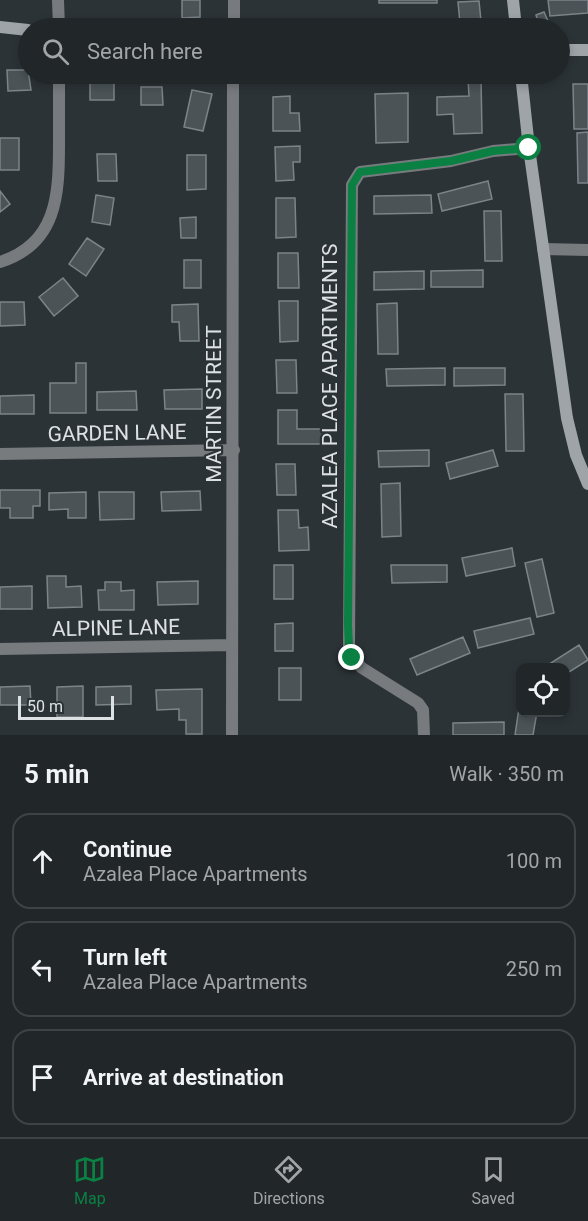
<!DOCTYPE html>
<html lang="en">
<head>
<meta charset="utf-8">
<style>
	body { margin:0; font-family:Roboto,sans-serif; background:#292e31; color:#f1f3f6 }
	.controls { position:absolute; right:18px; bottom:18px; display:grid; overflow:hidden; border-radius:12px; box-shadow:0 3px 9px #0003 }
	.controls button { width:54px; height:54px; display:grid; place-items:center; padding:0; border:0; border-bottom:2px solid #3e4346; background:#212629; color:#f1f3f6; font:30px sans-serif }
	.scale { position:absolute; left:18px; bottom:15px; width:96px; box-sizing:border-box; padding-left:6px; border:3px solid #dde1e4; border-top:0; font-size:16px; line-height:21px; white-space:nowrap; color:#dde1e4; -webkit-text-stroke:4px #2c3337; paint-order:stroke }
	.stop { position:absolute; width:18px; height:18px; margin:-14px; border:4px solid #0b8043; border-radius:50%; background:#fff }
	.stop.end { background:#0b8043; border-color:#fff; box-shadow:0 2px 6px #0008 }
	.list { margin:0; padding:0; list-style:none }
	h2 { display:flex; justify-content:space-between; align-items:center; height:78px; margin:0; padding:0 24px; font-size:26px }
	h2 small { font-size:20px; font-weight:400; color:#a2a5a8 }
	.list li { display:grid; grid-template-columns:39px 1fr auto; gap:18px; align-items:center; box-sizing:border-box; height:96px; margin:0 12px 12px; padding:0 12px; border:2px solid #3e4346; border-radius:18px }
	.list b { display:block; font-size:22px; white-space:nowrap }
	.list p { margin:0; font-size:20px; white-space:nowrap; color:#a2a5a8 }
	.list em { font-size:20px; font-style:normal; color:#a2a5a8 }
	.icon { flex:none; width:33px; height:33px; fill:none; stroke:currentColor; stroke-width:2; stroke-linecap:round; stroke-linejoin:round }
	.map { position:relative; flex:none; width:588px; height:735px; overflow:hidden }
	.search { position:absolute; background:#212629; box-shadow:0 3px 9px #0003; left:18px; right:18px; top:18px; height:66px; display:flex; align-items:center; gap:15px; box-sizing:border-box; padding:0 21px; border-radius:33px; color:#a2a5a8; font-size:22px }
	.sheet { height:402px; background:#212629 }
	nav { display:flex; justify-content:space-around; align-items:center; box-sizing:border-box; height:84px; border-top:2px solid #3e4346; background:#212629; font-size:16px; color:#a2a5a8 }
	nav a { display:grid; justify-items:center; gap:3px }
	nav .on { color:#0b8043 }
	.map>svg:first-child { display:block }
	.building { fill:#4b5357; stroke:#7b8489; stroke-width:1.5 }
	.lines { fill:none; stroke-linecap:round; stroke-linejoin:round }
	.street { stroke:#777b7d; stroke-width:12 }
	.secondary { stroke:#9ea4a8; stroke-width:12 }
	.route { stroke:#0b8043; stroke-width:8 }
	.labels { text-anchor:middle; stroke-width:4.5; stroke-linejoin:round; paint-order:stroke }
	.street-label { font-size:21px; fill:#dde1e4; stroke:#2c3337 }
</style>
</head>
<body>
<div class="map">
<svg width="588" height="735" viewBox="0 0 588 735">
	<rect width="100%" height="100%" fill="#2c3337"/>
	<!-- building -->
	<path class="building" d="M182,0h18v17l-18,1z
		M379,0h58v3h-58z
		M548,0h40v13l-38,3z
		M479,1l2,20 -21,2 -2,-21z
		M544,12l4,9 -9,4 -3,-10z
		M7,70h21l3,20 -23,1z
		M468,79h13l1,54 -28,1 -1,-20 -16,1v-18l32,-1z
		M90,80h24v20h-24z
		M573,84h15v45h-14z
		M141,87h21l1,18h-22z
		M192,90l20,4 -9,37 -19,-4z
		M408,93v49l-32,1 -1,-49z
		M290,96v17h9l1,18h-27v-34z
		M588,132v51h-10l-1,-50z
		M0,138h19v32h-19z
		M300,146v16h-7l1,18 -18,1 -1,-34z
		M97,154h19l1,27h-19z
		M187,155h19v34l-19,1z
		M488,181l4,18 -50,12 -4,-17z
		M0,191l10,13 -10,8z
		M96,195l18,3 -4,27 -18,-3z
		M431,195l1,18 -58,1v-18z
		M276,198h19l1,39 -20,1z
		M484,211h17l1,50h-17z
		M196,217v21h-15l-1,-20z
		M87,238l17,11 -18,27 -17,-12z
		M278,253h20l1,35h-21z
		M184,260h17v28h-17z
		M483,270v17h-52v-16z
		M424,271v18l-50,1v-18z
		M63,278l15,18 -24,20 -15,-19z
		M279,301h19v40l-18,1z
		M0,302h24l1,23 -25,1z
		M397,303l1,51h-20l-1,-50z
		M198,304l1,37h-19l-1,-19h-7v-17z
		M276,360h20l1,33h-20z
		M76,363h10v50h-36v-30h26z
		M445,368v17l-58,1 -1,-17z
		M454,368h51v17l-51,1z
		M202,389v20h-37l-1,-19z
		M136,391l1,19h-40v-18z
		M505,394h18l1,57h-18z
		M34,395v19h-34v-18z
		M278,410h19v19h27v15h-46z
		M429,450v16l-50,1 -1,-16z
		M493,450l5,16 -48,13 -4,-16z
		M276,464h19l1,31h-19z
		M400,483l1,53 -19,1 -1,-53z
		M0,490h40v16h-7v12h-23v-10h-10z
		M200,491l1,19 -39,1 -1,-19z
		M86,492v26h-18v-9l-19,1v-17z
		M99,492h35v27l-34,1z
		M278,510h20l1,18 9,-1 1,23 -30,1z
		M512,548l3,18 -49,10 -4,-18z
		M542,559l12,54 -17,4 -12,-54z
		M274,565h19v34h-19z
		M391,565h56v17l-55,1z
		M47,576h19v11l15,-1 1,21 -34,1z
		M198,581v23l-40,1 -1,-23z
		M105,582h16v9l13,-1v20h-35l-1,-20h7z
		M32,586v23h-32v-22z
		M530,618l4,16 -56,14 -4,-17z
		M293,623v28h-18v-27z
		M463,637l7,16 -53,22 -7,-16z
		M579,645l9,15 -22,14v-6h-23z
		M279,668h22v32h-22z
		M30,686l1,19h-31v-18z
		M83,686v31h-26v-30z
		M131,686v18l-35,1v-18z
		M202,689v45h-16v-14h-7v-11l-22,1 -1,-20z
		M520,701v11h17l-4,23h-18z
		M504,722v13h-51v-12z"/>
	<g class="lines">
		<!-- street -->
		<path class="street" d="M58,0l1,28
			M234,28v-28
			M543,249l45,1
			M0,262c57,-18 59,-67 59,-118 0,-24 0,-47 0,-70
			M0,454l234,-4
			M0,649l232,-4
			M232,735l1,-661
			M424,735l-1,-25 -5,-7 -56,-35 -10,-10 -3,-12 3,-461 8,-13 91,-11 42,-10 36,-3"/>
		<!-- secondary -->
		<path class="secondary" d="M513,0l3,28
			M0,27l28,3
			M560,50h28
			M521,74l8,74 38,270 9,37 12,29"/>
	</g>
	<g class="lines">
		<!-- route -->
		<path class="route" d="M352,658l-3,-12 -1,-21 4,-440 8,-13 91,-11 42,-10 36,-3"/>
	</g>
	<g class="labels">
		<!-- street labels -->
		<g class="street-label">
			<text transform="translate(330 386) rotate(-90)" y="7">AZALEA PLACE APARTMENTS</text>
			<text transform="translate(214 404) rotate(-90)" y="7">MARTIN STREET</text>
			<text transform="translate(117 433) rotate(-1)" y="7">GARDEN LANE</text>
			<text transform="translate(116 628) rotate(-1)" y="7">ALPINE LANE</text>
		</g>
	</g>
</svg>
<div class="controls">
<button><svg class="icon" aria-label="locate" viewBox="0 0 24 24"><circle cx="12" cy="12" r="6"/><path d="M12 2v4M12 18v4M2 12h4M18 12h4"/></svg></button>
</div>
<div class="scale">50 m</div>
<div class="stop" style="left:529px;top:148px"></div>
<div class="stop end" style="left:352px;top:658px"></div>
<div class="search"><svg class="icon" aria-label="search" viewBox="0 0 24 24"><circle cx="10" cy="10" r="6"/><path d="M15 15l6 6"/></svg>Search here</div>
</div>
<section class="sheet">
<h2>5 min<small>Walk · 350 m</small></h2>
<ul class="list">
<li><svg class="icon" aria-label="ahead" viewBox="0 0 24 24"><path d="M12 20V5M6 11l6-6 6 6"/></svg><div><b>Continue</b><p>Azalea Place Apartments</p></div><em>100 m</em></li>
<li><svg class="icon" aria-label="left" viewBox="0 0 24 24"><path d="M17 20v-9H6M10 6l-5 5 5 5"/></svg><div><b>Turn left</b><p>Azalea Place Apartments</p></div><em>250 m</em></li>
<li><svg class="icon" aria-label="arrive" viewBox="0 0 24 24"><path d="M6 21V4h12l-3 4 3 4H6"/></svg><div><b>Arrive at destination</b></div></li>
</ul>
</section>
<nav>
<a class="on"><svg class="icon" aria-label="map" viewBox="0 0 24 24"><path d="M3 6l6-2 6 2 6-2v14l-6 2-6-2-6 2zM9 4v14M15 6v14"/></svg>Map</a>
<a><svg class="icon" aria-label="directions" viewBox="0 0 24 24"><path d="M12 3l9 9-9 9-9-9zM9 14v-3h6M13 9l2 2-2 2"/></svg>Directions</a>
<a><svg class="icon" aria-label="saved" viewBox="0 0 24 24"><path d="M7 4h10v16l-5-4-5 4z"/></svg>Saved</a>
</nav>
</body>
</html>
